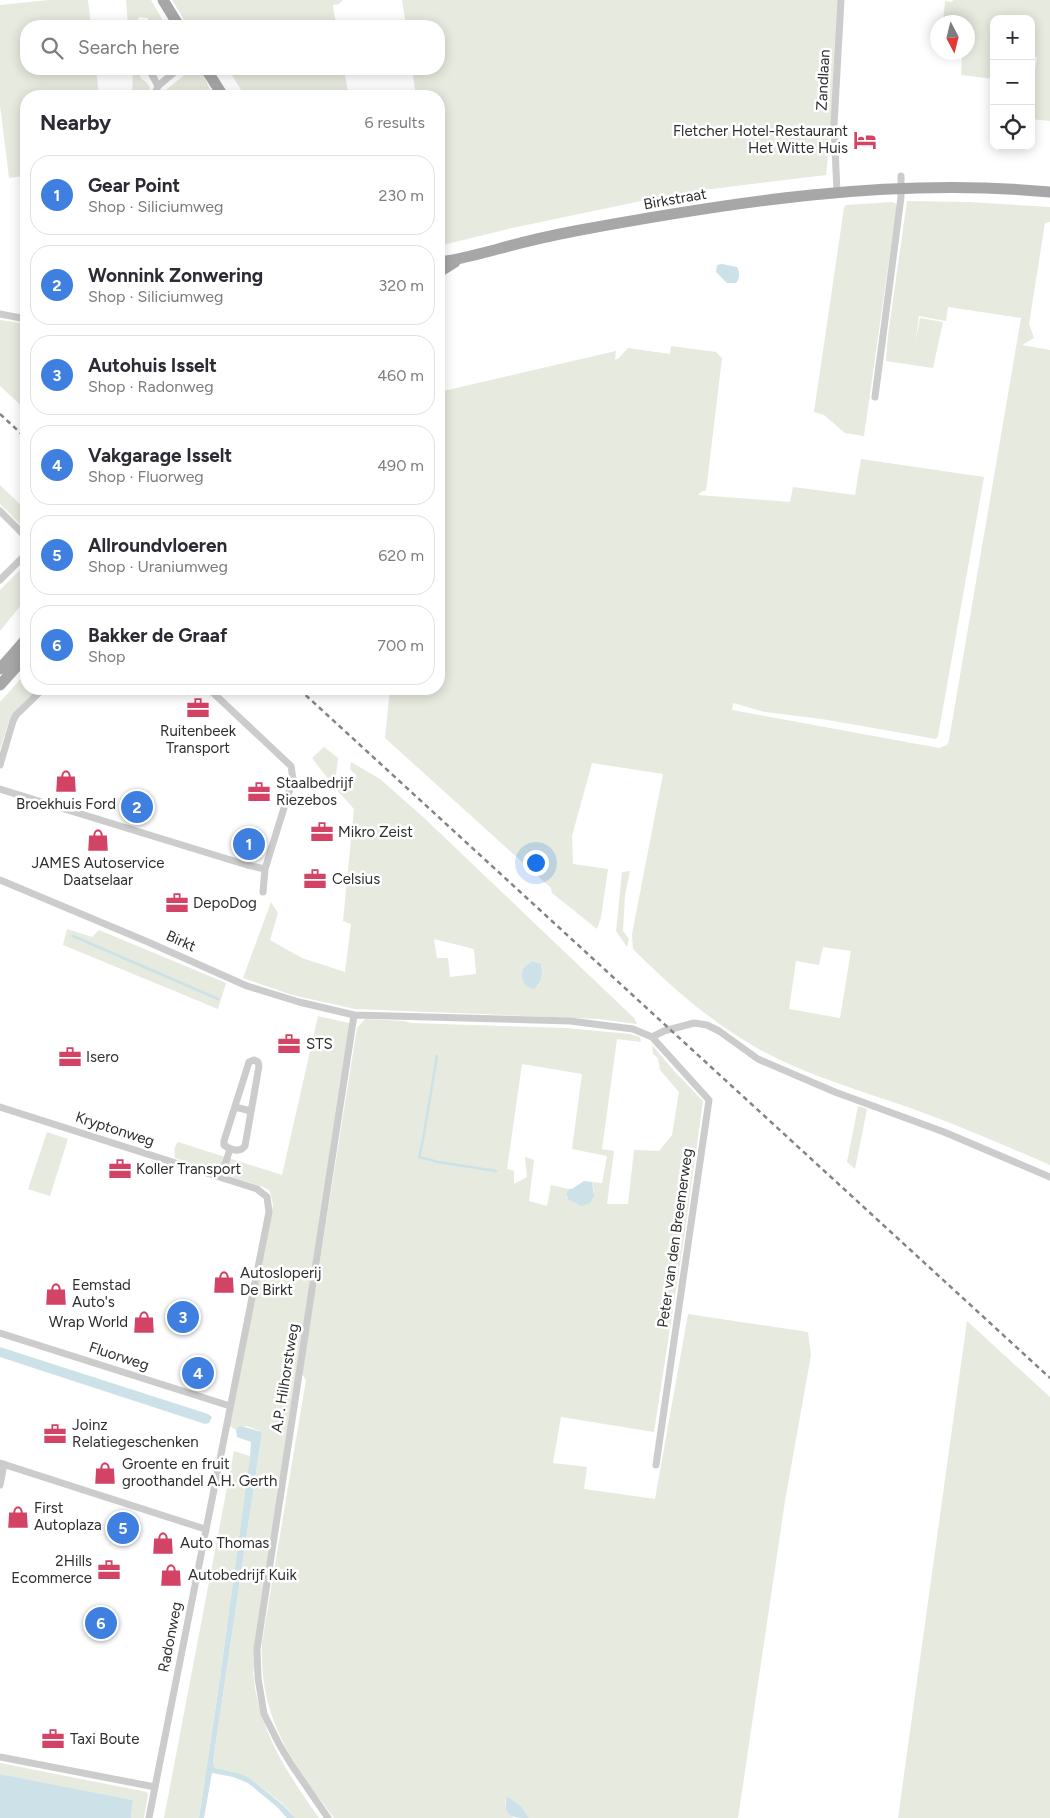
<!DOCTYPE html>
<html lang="en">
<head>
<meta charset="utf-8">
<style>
	body { margin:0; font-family:Figtree,sans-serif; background:#f7f7f7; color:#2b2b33 }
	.controls { position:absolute; right:15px; top:15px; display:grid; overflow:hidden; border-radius:10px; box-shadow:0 2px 12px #0003 }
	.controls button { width:45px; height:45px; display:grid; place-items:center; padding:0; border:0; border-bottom:1px solid #e1e1e2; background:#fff; color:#2b2b33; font:25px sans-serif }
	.compass { position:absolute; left:930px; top:15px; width:45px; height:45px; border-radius:50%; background:#fff; box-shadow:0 2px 12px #0003; rotate:173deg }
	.you { position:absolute; left:535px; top:862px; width:18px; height:18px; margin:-12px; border:4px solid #fff; border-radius:50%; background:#1a73e8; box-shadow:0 0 0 8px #1a73e833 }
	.badge { display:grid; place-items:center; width:32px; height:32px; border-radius:50%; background:#2563eb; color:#fff; font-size:16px; font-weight:700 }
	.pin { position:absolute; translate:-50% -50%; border:2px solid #fff; box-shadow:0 1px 5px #0006 }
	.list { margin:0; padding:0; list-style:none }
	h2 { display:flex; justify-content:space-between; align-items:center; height:65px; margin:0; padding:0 20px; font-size:21px }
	h2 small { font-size:16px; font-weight:400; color:#7c7c81 }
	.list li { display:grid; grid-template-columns:32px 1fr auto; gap:15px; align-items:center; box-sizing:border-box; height:80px; margin:0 10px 10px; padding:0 10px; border:1px solid #e1e1e2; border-radius:20px }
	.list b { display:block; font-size:19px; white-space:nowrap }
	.list p { margin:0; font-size:16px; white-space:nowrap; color:#7c7c81 }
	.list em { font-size:16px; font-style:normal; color:#7c7c81 }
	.icon { flex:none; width:28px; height:28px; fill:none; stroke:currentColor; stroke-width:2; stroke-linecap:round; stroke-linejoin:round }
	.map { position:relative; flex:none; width:1050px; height:1818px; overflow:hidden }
	.search { position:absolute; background:#fff; box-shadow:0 2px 12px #0003; left:20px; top:20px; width:425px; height:55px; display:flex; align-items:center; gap:12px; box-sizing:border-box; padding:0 18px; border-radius:20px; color:#7c7c81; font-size:19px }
	.panel { position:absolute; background:#fff; box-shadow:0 2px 12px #0003; left:20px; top:90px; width:425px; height:605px; border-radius:20px }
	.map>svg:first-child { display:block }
	.green { fill:#e7eade; fill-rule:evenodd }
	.water { fill:#cce2e8 }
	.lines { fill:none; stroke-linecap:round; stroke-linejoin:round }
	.stream { stroke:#cce2e8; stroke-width:2.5 }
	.minor { stroke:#ccc; stroke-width:7 }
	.primary { stroke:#a7a7a7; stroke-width:11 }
	.rail { stroke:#848484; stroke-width:2.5; stroke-dasharray:5 4; stroke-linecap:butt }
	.labels { text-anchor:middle; stroke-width:5; stroke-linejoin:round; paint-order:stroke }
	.street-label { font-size:15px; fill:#2f2f2f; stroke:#fff }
	.poi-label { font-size:15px; fill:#2f2f2f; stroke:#fff; text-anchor:start }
</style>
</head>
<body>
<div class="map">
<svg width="1050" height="1818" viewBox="0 0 1050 1818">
	<rect width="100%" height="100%" fill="#fff"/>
	<!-- green -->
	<path class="green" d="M49,0h39l3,26h-65v43h70l3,27h-73v80l-17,2 -9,-73v-100z
		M126,0h25l15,26h-17l-1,-8 -8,-1 -2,1v8h-10z
		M172,0h171l-4,4 -6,1 3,21h-148z
		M402,0h442l-18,175 -114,14 -66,11 -134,28 -73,18v-150h-23l-4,-27h27v-43h-33z
		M953,0h97v121l-19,-2v-19l6,-43 -6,-1v-37h-37v60l-33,-4 1,-22 6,-1v-30h-25l2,-21 7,1z
		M133,69h6l1,8 8,7 2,4 -3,8h-15z
		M228,69h116l4,23 19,-2 2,6h-124z
		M193,70l9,2 11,24h-53l1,-2 27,-22z
		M907,201l62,1 81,5v15l-5,1 -16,101 5,14 -12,7 28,5v815c-44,-19 -88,-38 -134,-55 -53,-19 -109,-34 -159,-62 -46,-26 -86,-61 -124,-99l-1,-15 31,-160 -71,-11 -20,73 1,28 35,5 -7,48 -4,12 -45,-36 -1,-5 -166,-150 5,-49h49v-297l177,-41 -1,9 4,-2 9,-10 42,6 1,-8 45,6 6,6 -16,133h-4l-4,4 92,7 3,-15 62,8 6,-36 123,18 -46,259 -2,3 -114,-20 -57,-7 -32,-9 -1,7 207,38 8,-3 2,-5 72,-422 -73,-11 -2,14 -27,-5 -4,27 5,-25 23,4 -10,46 -47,-7 2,-26zM823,947l28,4 -11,67 -51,-9 7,-48 23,4z
		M892,202l5,2 -33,232 -19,-3 -21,-18 -10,-3 30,-204 2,-3z
		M0,320l26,4v86l-26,-24z
		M0,485l26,25v20l-26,-26z
		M26,564v35l-26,32v-41z
		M26,673v16h12l-24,24 -5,8 -9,29v-48z
		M324,747l14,11 -3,24 6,6 16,-12 -7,-7 1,-7 29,17 42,37 212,202 3,6 -38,-5 -244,-10 -63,-14 -49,-17 28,-76 7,11 -8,27 32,18 43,14 6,-48 -8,-3 11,-112 -18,-20 -24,-31zM434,939l40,10 2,25 -26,3 -2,-19h-11zM532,961l9,3c2,8 2,14 -3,22l-16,-12 1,-6z
		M630,871l-5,24 -2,36 6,8 -2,8 -11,-16 6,-59z
		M67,929l25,8 7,-7 127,53 -8,26 -155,-64z
		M318,1016l31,7 1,4 -97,647c2,14 4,28 9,42 11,36 35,71 57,102h-24l-12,-14 -35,-27 -6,-3 -27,-6 -2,-6 49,-330 -15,-6 -9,1 -2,3 -6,-4 43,-221 -3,-14 -7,-4 -88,-29c-1,-6 -1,-12 3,-16l104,33z
		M365,1019l39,2 7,2 155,5 64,6 10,3 1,5 -24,-3 -15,110 12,2 -7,53h21l6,-54 25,1 13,-16 7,-43 -19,-22 -2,-12 -5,-4 -1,-9 23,27 28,29 -19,137 -30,194 -93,-15 -8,46 34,4 -3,22 71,10 33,-185 120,18 3,23 -26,146 -47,317h-209l-8,-12 -14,-10c-4,10 -1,15 7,22h-180c-44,-58 -75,-101 -72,-176l44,-262 -4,-6 55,-346zM522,1064l60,10 -10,75 35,7 -5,27 -10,-1 2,10 -2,8 -17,3 -9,-6 3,-8 -18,-4 -4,21 -18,-5 5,-41 -9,-3 2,20 -13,7v-13l-7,-2z
		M858,1106l9,3 -12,60 -8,-7z
		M47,1132l21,7 -18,57 -22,-7z
		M967,1321l83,76v421h-152z
		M234,1451l16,5 -31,229 -20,133h-35z
		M0,1763l147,29 1,3 -4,23h-13l2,-18 -133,-26z"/>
	<!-- water -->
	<path class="water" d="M722,264l15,3c3,5 3,12 -1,16h-9l-11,-11 1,-7z
		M532,961l9,3c2,10 2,19 -8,25l-7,-3c-4,-6 -5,-11 -3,-18z
		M584,1181l8,1 2,14 -4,7 -9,3 -13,-7 -2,-5 3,-5h3z
		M0,1347l208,67 4,3 -3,6 -4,1 -205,-67z
		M241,1426l21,6 -49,330 2,6 27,6 6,3 35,28 12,13h-8l-10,-11 -29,-24 -15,-6 -21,-4 -8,45h-5l20,-133 31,-229 1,-14 -14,-5 -1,-7 2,-3z
		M0,1774l133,26 -2,18h-131z
		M507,1796l14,10 8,12c-18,0 -27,-2 -22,-22z"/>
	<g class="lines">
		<!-- stream -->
		<path class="stream" d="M73,936l145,63
			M437,1056l-14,84 -4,17 19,5 58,9"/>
		<!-- minor -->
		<path class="minor" d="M149,69l9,17
			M154,96l4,-10 20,-17
			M837,192l-3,-67 7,-125
			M0,314l26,5
			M875,397l26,-200v-21
			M0,511l26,26
			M0,580l26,-26
			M0,765l13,-44 3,-6 27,-26
			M0,789l247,76 18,4 28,-90 -2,-13 -82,-77
			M0,880l148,62 99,44 52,16 55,13 216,6 63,8 19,8 12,-6 30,-8 13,2 12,6 39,28 77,33 109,40 106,45
			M263,892l2,-23
			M652,1037l57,63 -53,365
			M254,1060l4,2 1,4 -14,80c-5,7 -15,4 -21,-1v-4l25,-79z
			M0,1107l257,82 10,8 2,15 -114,575
			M235,1107l16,4
			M221,1177l9,-28
			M0,1333l230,73
			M0,1463l205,66
			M0,1485l4,-21
			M0,1757l155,30 -6,31
			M328,1818l-37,-54 -12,-20 -15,-30 -6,-36 -1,-29 97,-634"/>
		<!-- primary -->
		<path class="primary" d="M163,0l16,26
			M206,69l17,27
			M439,262c20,-2 39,-8 59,-13 25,-7 51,-13 77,-18 157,-29 316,-54 475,-39
			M439,272l16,-10
			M0,669l26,-30
			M0,685l26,-29"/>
		<!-- rail -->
		<path class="rail" d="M0,414l26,24
			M299,689l751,689"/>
	</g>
	<!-- icons -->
	<defs>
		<symbol id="hotel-bare" viewBox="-9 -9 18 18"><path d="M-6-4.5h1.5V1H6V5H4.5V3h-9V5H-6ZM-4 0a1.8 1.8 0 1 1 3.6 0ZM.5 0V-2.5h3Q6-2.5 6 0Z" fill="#d34365" stroke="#fff" stroke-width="2.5" paint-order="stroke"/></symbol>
		<symbol id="office-bare" viewBox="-9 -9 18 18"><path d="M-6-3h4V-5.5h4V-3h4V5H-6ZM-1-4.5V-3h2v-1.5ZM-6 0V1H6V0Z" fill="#d34365" stroke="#fff" stroke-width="2.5" paint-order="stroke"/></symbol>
		<symbol id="shop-bare" viewBox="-9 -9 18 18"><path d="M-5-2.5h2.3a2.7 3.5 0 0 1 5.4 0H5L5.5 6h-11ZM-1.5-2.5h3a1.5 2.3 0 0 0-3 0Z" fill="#d34365" stroke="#fff" stroke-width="2.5" paint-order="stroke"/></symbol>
	</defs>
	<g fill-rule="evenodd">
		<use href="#hotel-bare" x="849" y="124" width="32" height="32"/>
		<use href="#office-bare" x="182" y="692" width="32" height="32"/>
		<use href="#shop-bare" x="50" y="765" width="32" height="32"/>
		<use href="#office-bare" x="243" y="776" width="32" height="32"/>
		<use href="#office-bare" x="306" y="816" width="32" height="32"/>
		<use href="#shop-bare" x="82" y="824" width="32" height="32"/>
		<use href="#office-bare" x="299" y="863" width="32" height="32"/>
		<use href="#office-bare" x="161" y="887" width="32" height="32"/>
		<use href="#office-bare" x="273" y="1028" width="32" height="32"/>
		<use href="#office-bare" x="54" y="1041" width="32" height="32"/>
		<use href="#office-bare" x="104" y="1153" width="32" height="32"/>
		<use href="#shop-bare" x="208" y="1266" width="32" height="32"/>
		<use href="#shop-bare" x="40" y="1278" width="32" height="32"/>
		<use href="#shop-bare" x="128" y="1306" width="32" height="32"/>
		<use href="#office-bare" x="39" y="1418" width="32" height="32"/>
		<use href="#shop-bare" x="89" y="1457" width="32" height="32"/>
		<use href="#shop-bare" x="2" y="1501" width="32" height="32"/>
		<use href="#shop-bare" x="147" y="1527" width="32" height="32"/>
		<use href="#office-bare" x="93" y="1554" width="32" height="32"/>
		<use href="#shop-bare" x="155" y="1559" width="32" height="32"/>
		<use href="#office-bare" x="37" y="1723" width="32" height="32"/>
	</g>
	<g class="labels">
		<!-- street labels -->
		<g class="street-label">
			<text transform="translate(823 80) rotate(-87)" y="5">Zandlaan</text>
			<text transform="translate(675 199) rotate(-10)" y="5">Birkstraat</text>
			<text transform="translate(181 941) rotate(24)" y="5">Birkt</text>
			<text transform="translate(115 1129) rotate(18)" y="5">Kryptonweg</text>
			<text transform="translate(675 1238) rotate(-82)" y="5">Peter van den Breemerweg</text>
			<text transform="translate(119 1356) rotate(18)" y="5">Fluorweg</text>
			<text transform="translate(285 1378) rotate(-81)" y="5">A.P. Hilhorstweg</text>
			<text transform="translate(170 1637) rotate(-79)" y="5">Radonweg</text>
		</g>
		<!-- poi labels -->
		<g class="poi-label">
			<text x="848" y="136" text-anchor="end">Fletcher Hotel-Restaurant<tspan x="848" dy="17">Het Witte Huis</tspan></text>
			<text x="198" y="736" text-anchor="middle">Ruitenbeek<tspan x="198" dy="17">Transport</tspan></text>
			<text x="276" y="788">Staalbedrijf<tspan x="276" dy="17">Riezebos</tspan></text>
			<text x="66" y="809" text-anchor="middle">Broekhuis Ford</text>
			<text x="338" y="837">Mikro Zeist</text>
			<text x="98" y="868" text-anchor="middle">JAMES Autoservice<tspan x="98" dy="17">Daatselaar</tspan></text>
			<text x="332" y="884">Celsius</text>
			<text x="193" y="908">DepoDog</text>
			<text x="306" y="1049">STS</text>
			<text x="86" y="1062">Isero</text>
			<text x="136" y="1174">Koller Transport</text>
			<text x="240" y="1278">Autosloperij<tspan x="240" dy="17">De Birkt</tspan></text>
			<text x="72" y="1290">Eemstad<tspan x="72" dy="17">Auto's</tspan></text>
			<text x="128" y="1327" text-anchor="end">Wrap World</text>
			<text x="72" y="1430">Joinz<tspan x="72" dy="17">Relatiegeschenken</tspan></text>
			<text x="122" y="1469">Groente en fruit<tspan x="122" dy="17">groothandel A.H. Gerth</tspan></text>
			<text x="34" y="1513">First<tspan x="34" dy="17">Autoplaza</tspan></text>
			<text x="180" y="1548">Auto Thomas</text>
			<text x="92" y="1566" text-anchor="end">2Hills<tspan x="92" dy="17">Ecommerce</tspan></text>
			<text x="188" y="1580">Autobedrijf Kuik</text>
			<text x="70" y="1744">Taxi Boute</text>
		</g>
	</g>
</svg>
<div class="controls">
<button>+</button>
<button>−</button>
<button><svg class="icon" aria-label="locate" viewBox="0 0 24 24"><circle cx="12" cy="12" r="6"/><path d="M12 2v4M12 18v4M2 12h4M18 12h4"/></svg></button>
</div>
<svg class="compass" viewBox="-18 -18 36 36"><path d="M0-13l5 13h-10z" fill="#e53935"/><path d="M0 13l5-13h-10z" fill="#7c7c81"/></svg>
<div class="you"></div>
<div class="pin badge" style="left:249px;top:844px;background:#3f7fe0">1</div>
<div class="pin badge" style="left:137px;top:807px;background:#3f7fe0">2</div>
<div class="pin badge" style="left:183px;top:1317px;background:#3f7fe0">3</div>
<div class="pin badge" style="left:198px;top:1373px;background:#3f7fe0">4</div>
<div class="pin badge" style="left:123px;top:1528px;background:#3f7fe0">5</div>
<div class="pin badge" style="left:101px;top:1623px;background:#3f7fe0">6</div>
<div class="search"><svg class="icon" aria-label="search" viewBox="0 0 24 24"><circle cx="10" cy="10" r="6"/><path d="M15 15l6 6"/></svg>Search here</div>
<section class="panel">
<h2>Nearby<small>6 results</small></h2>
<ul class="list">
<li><span class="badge" style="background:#3f7fe0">1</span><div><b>Gear Point</b><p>Shop · Siliciumweg</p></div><em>230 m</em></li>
<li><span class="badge" style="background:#3f7fe0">2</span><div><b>Wonnink Zonwering</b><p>Shop · Siliciumweg</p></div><em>320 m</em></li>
<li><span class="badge" style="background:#3f7fe0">3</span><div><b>Autohuis Isselt</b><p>Shop · Radonweg</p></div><em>460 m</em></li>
<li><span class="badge" style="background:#3f7fe0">4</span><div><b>Vakgarage Isselt</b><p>Shop · Fluorweg</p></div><em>490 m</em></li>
<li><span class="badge" style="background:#3f7fe0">5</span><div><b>Allroundvloeren</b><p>Shop · Uraniumweg</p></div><em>620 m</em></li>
<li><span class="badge" style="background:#3f7fe0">6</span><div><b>Bakker de Graaf</b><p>Shop</p></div><em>700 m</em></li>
</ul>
</section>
</div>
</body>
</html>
